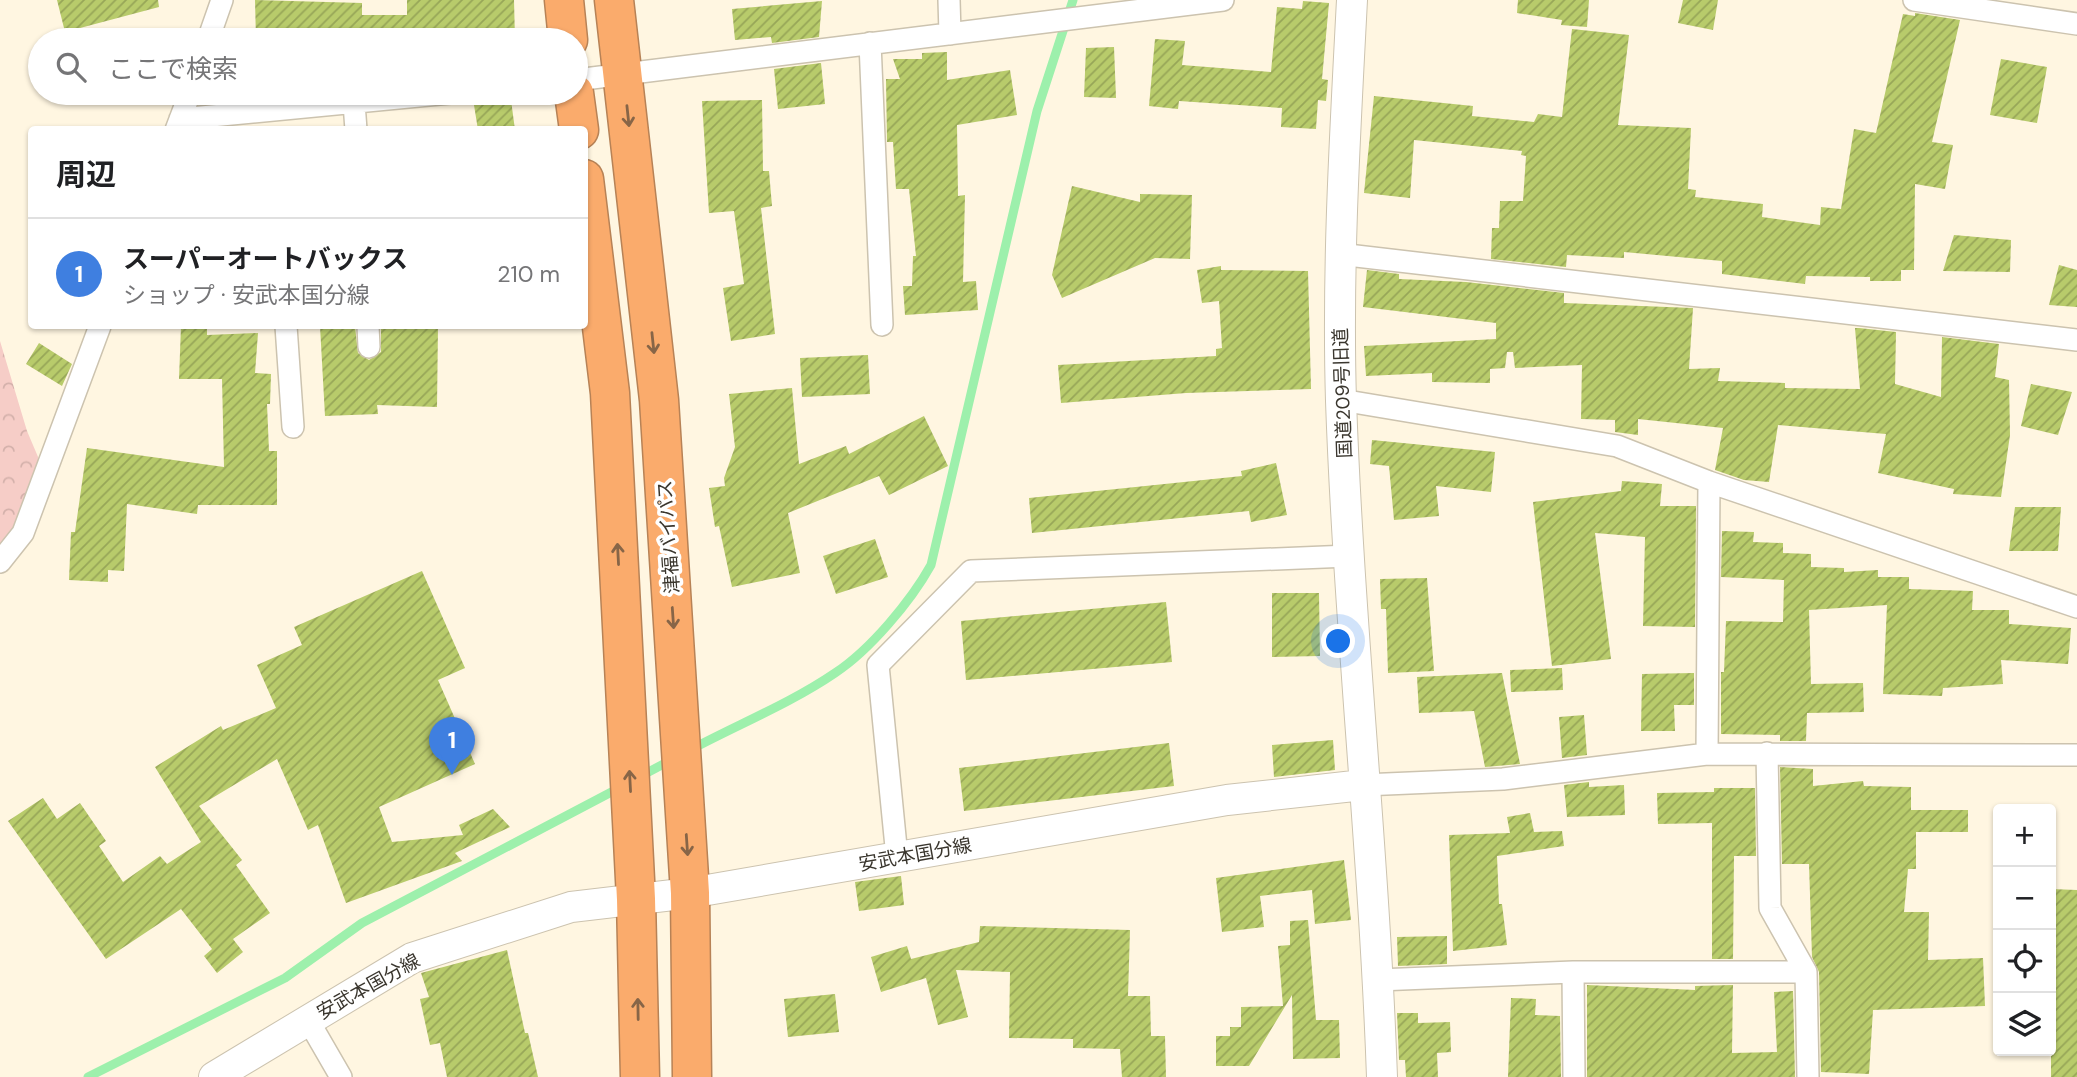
<!DOCTYPE html>
<html lang="ja">
<head>
<meta charset="utf-8">
<style>
	body { margin:0; font-family:"DM Sans","Noto Sans JP",sans-serif; background:#f6f6f6; color:#202124 }
	.controls { position:absolute; right:21px; bottom:21px; display:grid; overflow:hidden; border-radius:7px; box-shadow:0 2px 5px #0004 }
	.controls button { width:63px; height:63px; display:grid; place-items:center; padding:0; border:0; border-bottom:2px solid #e0e0e0; background:#fff; color:#202124; font:35px sans-serif }
	.you { position:absolute; left:1339px; top:642px; width:24px; height:24px; margin:-18px; border:5px solid #fff; border-radius:50%; background:#1a73e8; box-shadow:0 0 0 10px #1a73e833 }
	.badge { display:grid; place-items:center; width:46px; height:46px; border-radius:50%; background:#0b8043; color:#fff; font-size:23px; font-weight:700 }
	.pin { position:absolute; translate:-50% -58px; filter:drop-shadow(0 2px 4px #0008) }
	.pin::after { content:''; position:absolute; top:37px; width:24px; height:21px; background:inherit; clip-path:polygon(0 0,100% 0,50% 100%) }
	.list { margin:0; padding:0; list-style:none }
	h2 { display:flex; justify-content:space-between; align-items:center; height:91px; margin:0; padding:0 28px; font-size:30px }
	h2 small { font-size:23px; font-weight:400; color:#757577 }
	.list li { display:grid; grid-template-columns:46px 1fr auto; gap:21px; align-items:center; box-sizing:border-box; height:112px; padding:0 28px; border-top:2px solid #e0e0e0 }
	.list b { display:block; font-size:26px; white-space:nowrap }
	.list p { margin:0; font-size:23px; white-space:nowrap; color:#757577 }
	.list em { font-size:23px; font-style:normal; color:#757577 }
	.icon { flex:none; width:38px; height:38px; fill:none; stroke:currentColor; stroke-width:2; stroke-linecap:round; stroke-linejoin:round }
	.map { position:relative; flex:none; width:2077px; height:1077px; overflow:hidden }
	.search { position:absolute; background:#fff; box-shadow:0 2px 5px #0004; left:28px; top:28px; width:560px; height:77px; display:flex; align-items:center; gap:18px; box-sizing:border-box; padding:0 24px; border-radius:38px; color:#757577; font-size:26px }
	.panel { position:absolute; background:#fff; box-shadow:0 2px 5px #0004; left:28px; top:126px; width:560px; height:203px; border-radius:7px }
	.map>svg:first-child { display:block }
	.park { fill:url(#park-crowns) }
	.lines { fill:none; stroke-linecap:round; stroke-linejoin:round }
	.stream { stroke:#9df0ac; stroke-width:9 }
	.building { fill:url(#building-hatch) }
	.street-casing { stroke:#ccc3af; stroke-width:24 }
	.secondary-casing { stroke:#ccc3af; stroke-width:32 }
	.highway-casing { stroke:#b78256; stroke-width:41 }
	.street { stroke:#fff; stroke-width:21 }
	.secondary { stroke:#fff; stroke-width:30 }
	.highway { stroke:#faab6c; stroke-width:38 }
	.oneway { stroke:#876547 }
	.labels { text-anchor:middle; stroke-width:7; stroke-linejoin:round; paint-order:stroke }
	.street-label { font-size:19px; fill:#3a362e; stroke:#fff }
</style>
</head>
<body>
<div class="map">
<svg width="2077" height="1077" viewBox="0 0 2077 1077">
	<defs>
		<pattern id="park-crowns" width="20" height="18" patternUnits="userSpaceOnUse" patternTransform="scale(1.75)"><rect width="20" height="18" fill="#f6cdc7"/><path d="M2 6a3 3 0 1 1 6 0M12 15a3 3 0 1 1 6 0" fill="none" stroke="#d4b1ab"/></pattern>
		<pattern id="building-hatch" width="6" height="6" patternUnits="userSpaceOnUse" patternTransform="scale(1.75)"><rect width="6" height="6" fill="#b8cb6b"/><path d="M-1 1l2-2M0 6l6-6M5 7l2-2" fill="none" stroke="#97a658"/></pattern>
	</defs>
	<rect width="100%" height="100%" fill="#fff6e1"/>
	<!-- park -->
	<path class="park" d="M0,341l27,90 20,47 -47,71z"/>
	<g class="lines">
		<!-- stream -->
		<path class="stream" d="M692,749c47,-25 99,-46 143,-76 35,-23 76,-72 96,-108l106,-454 36,-111
			M639,777l34,-18
			M88,1077l197,-99 77,-55 259,-136"/>
	</g>
	<!-- building -->
	<path class="building" d="M57,0h101l1,7 -94,25z
		M255,0l107,3v12h45v-15h107l1,40h-150v-3l-64,-4v7h-45z
		M1518,0h71l-2,27 -26,-2 1,-5 -45,-7z
		M1683,0h35l-5,30 -35,-7z
		M822,1l-3,36 -47,6 -1,-6 -36,3 -3,-31z
		M1303,1l26,2 -7,76 6,1 -2,21 -8,-1 -2,29 -35,-2 1,-19 -103,-7 -1,8 -29,-3 6,-67 30,2 -3,24 89,7 6,-65 25,2z
		M1915,13l45,7 -28,122 21,3 -8,44 -30,-5 -1,86h-13v11h-31v-4l-64,-1 -1,8 -83,-10v-13l-98,-9v6l-57,-3 -1,12 -75,-8 1,-31h7l1,-27h23l3,-45 -5,-1 1,-4 -108,-11 -4,58 -46,-5 10,-97 99,10 -1,10 62,6 4,-8 24,3 10,-88 57,6 -11,90 73,3 -3,61 8,1 -1,7 68,7 -1,13 58,8 1,-18 20,2 13,-80 22,4 27,-119 12,2z
		M1114,47l2,51 -32,-1 2,-49z
		M947,52v28l63,-10 7,45 -60,10 1,71 7,-1 -2,87 13,-1 2,29 -73,5 -2,-29h9l1,-30h3l-7,-67h-13l-3,-47h-6l-1,-63h14l-7,-20h29v-6z
		M2001,59l46,8 -10,56 -47,-8z
		M821,63l4,41 -47,5 -4,-40z
		M511,100l4,30h-37l-4,-25z
		M762,100l1,71h6l3,35 -11,2 14,126 -44,7 -8,-53 21,-4 -10,-73 -25,2 -7,-112z
		M1072,186l68,16v-8l52,1 -2,64 -35,-1 -93,40 -10,-23z
		M1954,235l57,5 -1,32 -67,-1z
		M2059,265l18,5v37l-28,-2z
		M1221,266v4l87,1 3,118 -125,4 -125,10 -3,-38 158,-9v-7l6,-1 -3,-47 -17,2 -5,-33z
		M1367,270l32,4v5l67,3 98,11v10l129,5 -4,61 31,-1 -2,13 67,2v5l75,1 -5,-61h4l37,4 -1,52 46,13 1,-60 57,7 -4,33 14,3 1,55 -9,62 -48,-3 1,-5 -76,-16 8,-39 -108,-9 -9,57 -25,-2 -29,-10 8,-42 -85,-9v16l-23,-3v-12l-34,-1 1,-54 -67,3 -2,-16h-6l-2,16 -15,1v14l-58,-1v-9l-66,3 -2,-30 132,-7v-16l-133,-16z
		M181,326h26v9l51,-2 -3,40 16,1 -1,30h-3l2,47h8v54h-79l-1,9 -70,-10 -3,67 -16,-1v12l-39,-2 2,-48h4l12,-84 137,19 -2,-88h-43z
		M320,326h35l3,27 11,7 12,-8v-26h57l-1,81 -60,-2 1,9 -53,2z
		M39,343l33,21 -10,22 -36,-22z
		M868,355l2,39 -68,3 -2,-39z
		M2031,384l41,8 -14,43 -37,-9z
		M792,388l7,76 47,-18 3,8 75,-38 24,50 -59,29 -10,-19 -91,37 12,60 -68,14 -13,-61 -4,1 -6,-39 16,-2 -1,-8 11,-31 -6,-53z
		M1372,440l123,12 -4,40 -55,-6 3,30 -45,4 -5,-54 -19,-2z
		M1276,463l11,52 -36,7 -2,-11 -217,22 -3,-35 213,-22 -1,-5z
		M1622,481l40,3 -2,22h36l-1,121 -52,-1 2,-89 -50,-4 16,126 -59,7 -19,-164 88,-11z
		M2015,507h46l-3,44h-49z
		M1722,531l32,1 -1,10 30,1v10l28,1v13l33,1v4l34,-2v7h31v12l64,2 -1,19h37v14l62,4 -3,36 -67,-4 2,24 -60,4 -1,8 -59,-2 4,-89 -78,5 2,74 52,-1 1,29 -57,1 -1,28h-26v-6l-59,-1v-62h3l2,-51 57,1 1,-42 -63,-3z
		M875,539l13,38 -52,17 -13,-38z
		M422,571l43,97 -27,12 37,84 -96,43 13,35 71,-7 -4,-10 34,-16 17,18 -55,26 7,8 -116,42 -28,-78 -10,5 -31,-71 -78,47 43,54 -6,5 34,48 -37,26 10,13 -26,21 -13,-17 8,-7 -31,-40 -75,50 -98,-138 35,-23 14,21 23,-16 26,38 -7,5 24,36 37,-26 7,8 34,-22 -46,-75 66,-41 2,4 53,-22 -19,-43 45,-20 -8,-18z
		M1427,578l7,93 -46,2 -2,-64h-5l-1,-30z
		M1272,593h47l1,63 -48,1z
		M1166,602l6,60 -206,18 -5,-59z
		M1562,668l1,22 -52,2 -1,-22z
		M1502,673l18,91 -35,3 -11,-56 -55,2 -2,-36z
		M1694,673v32h-20l1,26h-34l1,-57z
		M1584,715l3,40 -25,3 -3,-41z
		M1333,740l2,30 -61,7 -2,-32z
		M1169,743l5,43 -210,25 -5,-43z
		M1780,767l33,2v17l50,-5 1,5 47,1v23h57v22h-52v37h-8l-4,43h25l-1,48 55,-2 2,48 -112,4 -4,64 -48,-2 -2,-100 -7,-15 -3,-93h-27z
		M1589,782v5l35,-2 1,30 -58,2 -3,-32z
		M1714,788h41l1,68h-22l-1,103h-21v-136l-54,1 -1,-31 57,-1z
		M1530,813l4,19 28,-1 2,15 -67,10 2,48h3l5,41 -54,6 -4,-116 61,-2 -3,-16z
		M1344,860l7,60 -36,4 -3,-34 -52,6 4,31 -42,5 -6,-54z
		M901,876l3,29 -45,6 -4,-29z
		M2051,889l26,1v187h-26z
		M1308,920l8,100h23l1,38 -47,1 -1,-64 -43,71h-33v-30h14v-9h11v-20l42,-1 -5,-60 12,-1v-24z
		M980,926l150,4 -2,66h22l1,40h14l1,41h-44l-2,-28 -47,-1v-9l-64,-1 1,-66 -54,-2 12,47 -30,8 -12,-47 -45,14 -10,-35 36,-11 4,13 68,-17z
		M1447,936v28l-49,2 -1,-29z
		M507,950l18,83h3l10,44h-91l-7,-34 -10,2 -10,-46 9,-2 -8,-24z
		M1587,985l108,5v-4l38,-1 -1,68 45,-1 -3,-60 19,-1 2,86h-208z
		M835,994l4,38 -51,5 -4,-38z
		M1511,998l25,1 -1,16 25,1 1,61h-53z
		M1397,1013h21v10l32,-1 1,30 -14,1 1,24h-32l-1,-17h-6z"/>
	<g class="lines">
		<defs>
			<path id="street" d="M949,0l1,34
				M1914,0l163,24
				M208,40l14,-40
				M870,43l12,282
				M576,80l647,-80
				M354,103l2,27
				M180,119l270,-26
				M176,130l14,-37
				M1339,254l738,86
				M286,326l7,101
				M368,326l1,21
				M1341,400l276,46 92,36 368,125
				M0,562l23,-29 77,-207
				M1767,753l3,155 36,64 2,105
				M1707,754l2,-272
				M1363,785l140,-6 204,-25 370,1
				M897,857l-19,-192 93,-94 378,-15
				M1573,972h233
				M1378,980l195,-8 1,105
				M308,1020l33,57"/>
			<path id="secondary" d="M1352,0c-7,134 -15,267 -11,401 8,226 33,450 41,676
				M214,1077l198,-119 159,-51 119,-14 537,-93 136,-15"/>
			<path id="highway" d="M564,0l4,40
				M614,0l45,400 31,493 2,184
				M574,93l5,37
				M584,179l26,214 26,506 4,178"/>
		</defs>
		<!-- street casing -->
		<use href="#street" class="street-casing"/>
		<!-- secondary casing -->
		<use href="#secondary" class="secondary-casing"/>
		<!-- highway casing -->
		<use href="#highway" class="highway-casing"/>
		<!-- street -->
		<use href="#street" class="street"/>
		<!-- secondary -->
		<use href="#secondary" class="secondary"/>
		<!-- highway -->
		<use href="#highway" class="highway"/>
	</g>
	<!-- one-way arrows -->
	<defs><path id="oneway-shaft" d="M-6 0H5M1.5-3L5.5 0L1.5 3" fill="none" stroke-width="1.6" stroke-linecap="round" stroke-linejoin="round" transform="scale(1.75)"/></defs>
	<g class="oneway">
		<use href="#oneway-shaft" transform="translate(628 116) rotate(84)"/>
		<use href="#oneway-shaft" transform="translate(653 343) rotate(84)"/>
		<use href="#oneway-shaft" transform="translate(618 554) rotate(-93)"/>
		<use href="#oneway-shaft" transform="translate(673 618) rotate(86)"/>
		<use href="#oneway-shaft" transform="translate(630 781) rotate(-93)"/>
		<use href="#oneway-shaft" transform="translate(687 845) rotate(86)"/>
		<use href="#oneway-shaft" transform="translate(638 1009) rotate(-91)"/>
	</g>
	<g class="labels">
		<!-- street labels -->
		<g class="street-label">
			<text transform="translate(1342 393) rotate(-92)" y="7">国道209号旧道</text>
			<text transform="translate(668 537) rotate(-94)" y="7">津福バイパス</text>
			<text transform="translate(915 854) rotate(-10)" y="7">安武本国分線</text>
			<text transform="translate(368 986) rotate(-29)" y="7">安武本国分線</text>
		</g>
	</g>
</svg>
<div class="controls">
<button>+</button>
<button>−</button>
<button><svg class="icon" aria-label="locate" viewBox="0 0 24 24"><circle cx="12" cy="12" r="6"/><path d="M12 2v4M12 18v4M2 12h4M18 12h4"/></svg></button>
<button><svg class="icon" aria-label="layers" viewBox="0 0 24 24"><path d="M12 4l9 5-9 5-9-5zM3 14l9 5 9-5"/></svg></button>
</div>
<div class="you"></div>
<div class="pin badge" style="left:452px;top:775px;background:#3f7fe0">1</div>
<div class="search"><svg class="icon" aria-label="search" viewBox="0 0 24 24"><circle cx="10" cy="10" r="6"/><path d="M15 15l6 6"/></svg>ここで検索</div>
<section class="panel">
<h2>周辺<small></small></h2>
<ul class="list">
<li><span class="badge" style="background:#3f7fe0">1</span><div><b>スーパーオートバックス</b><p>ショップ · 安武本国分線</p></div><em>210 m</em></li>
</ul>
</section>
</div>
</body>
</html>
